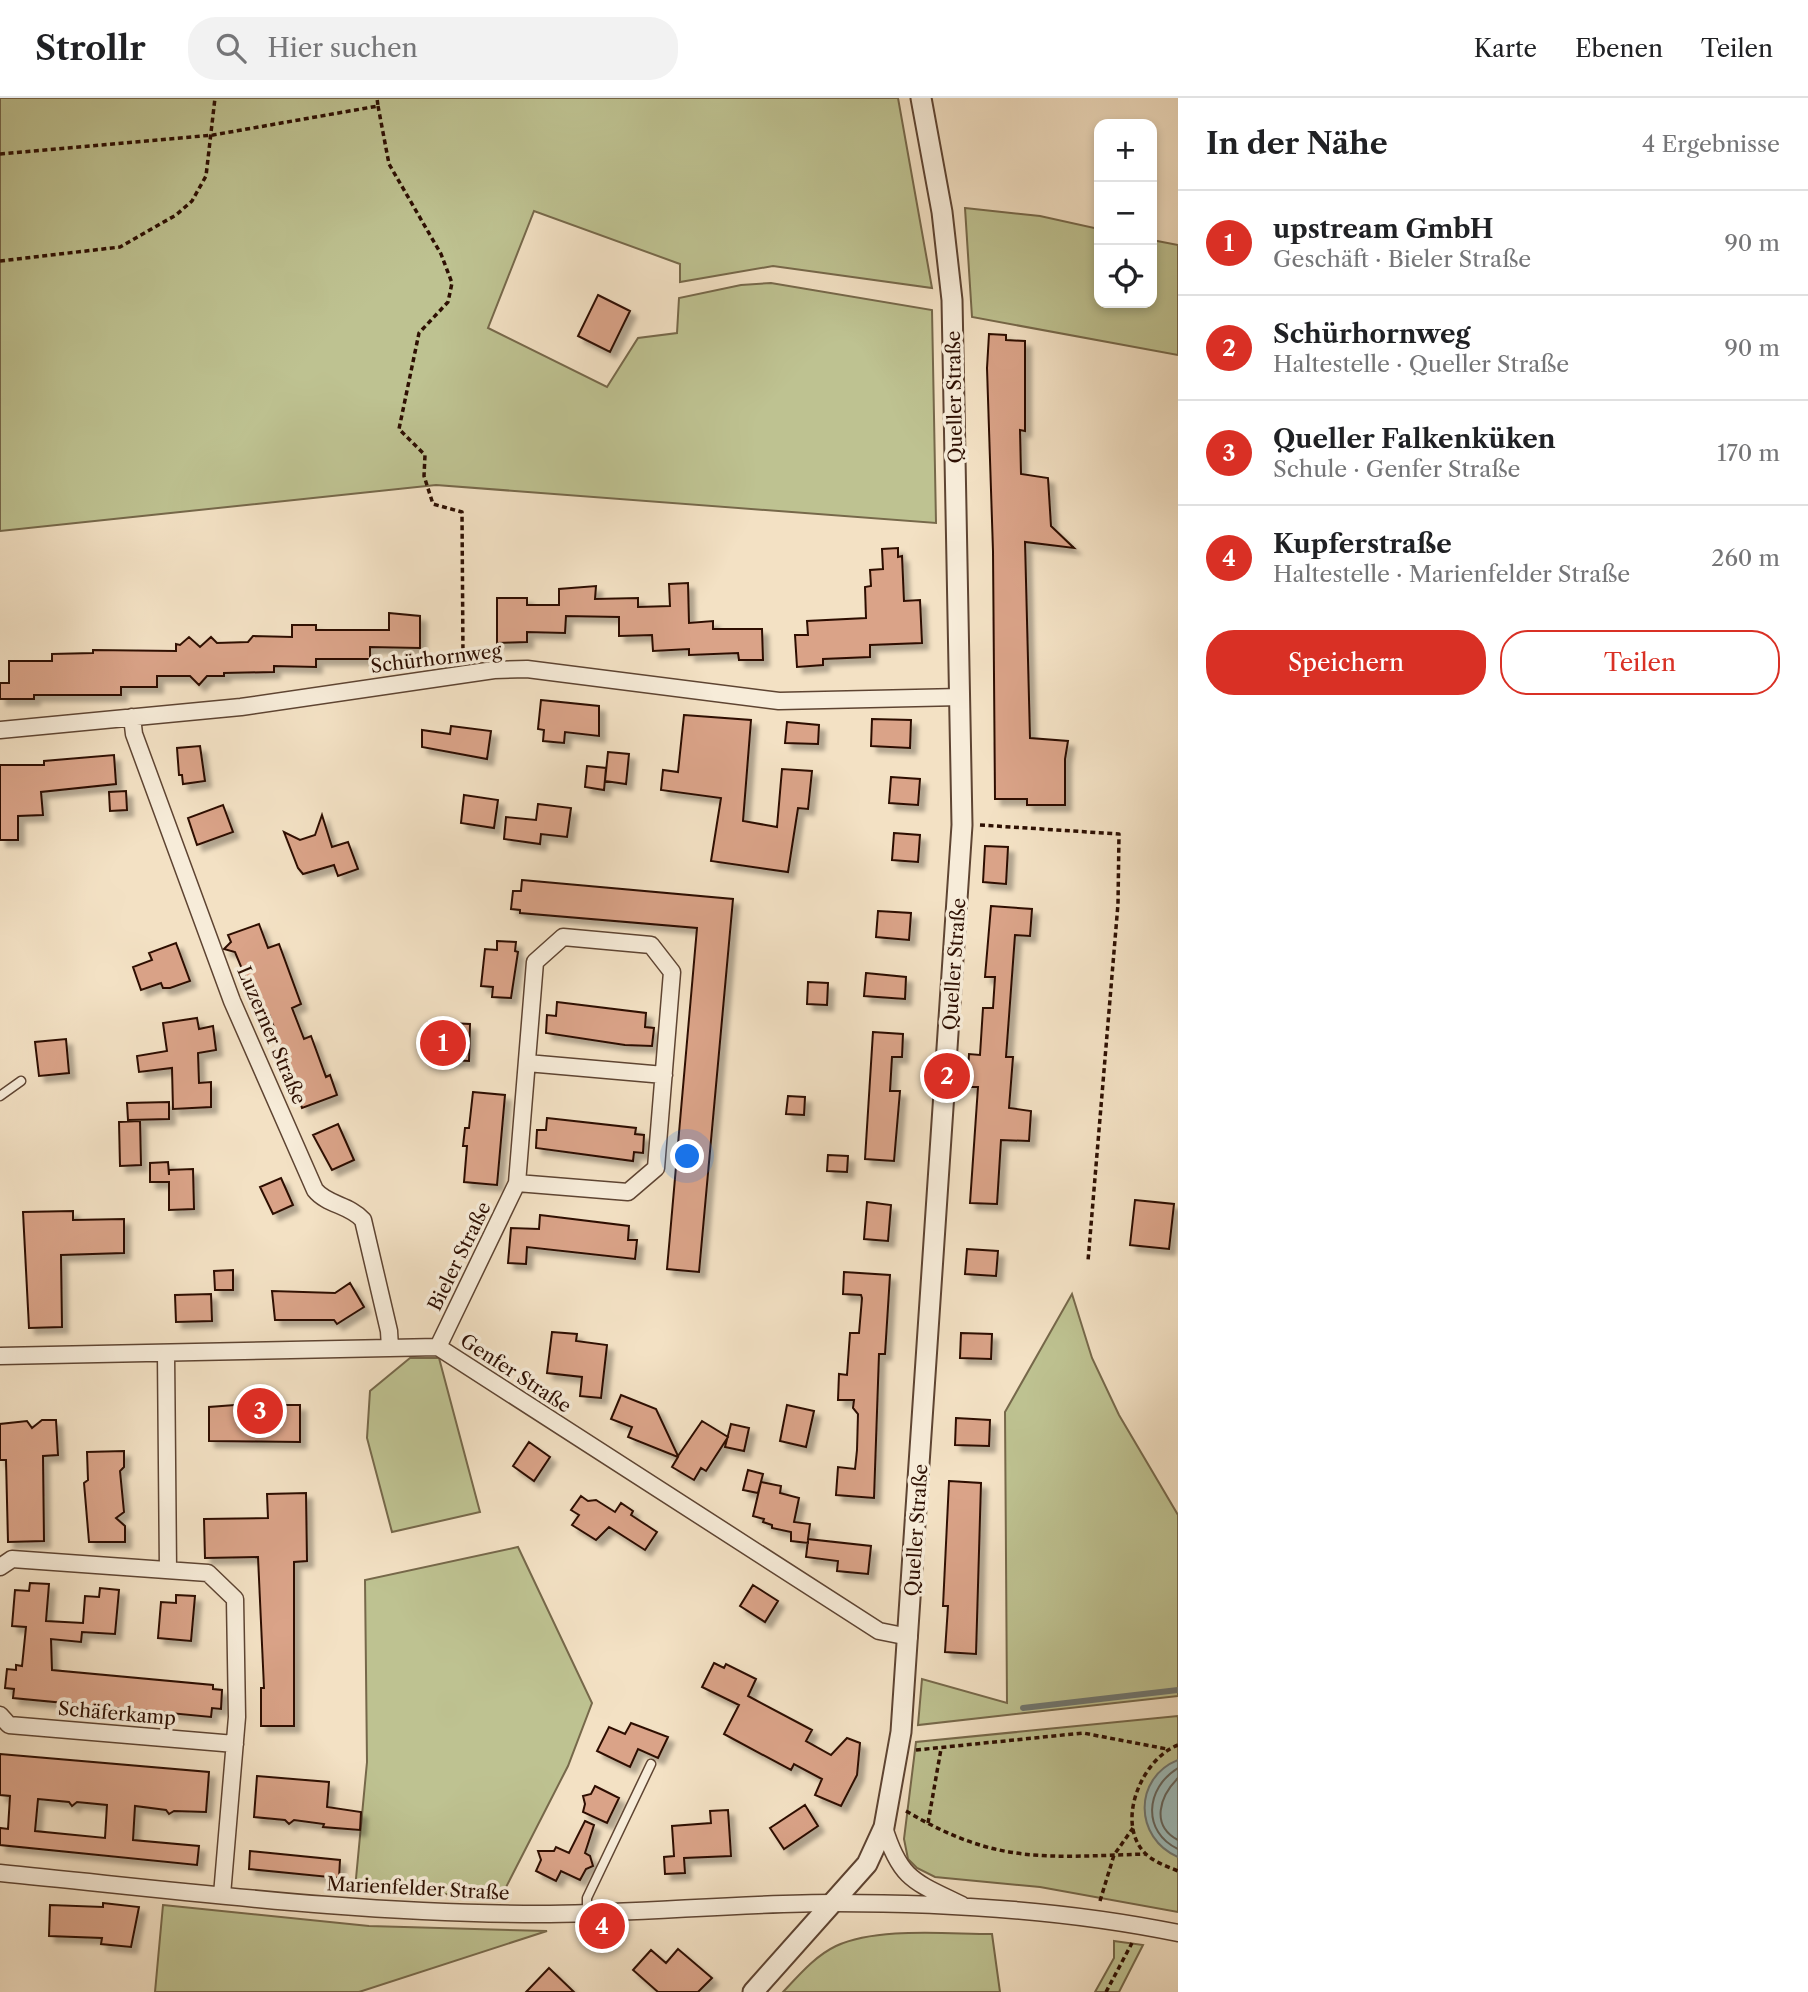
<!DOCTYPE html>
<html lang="de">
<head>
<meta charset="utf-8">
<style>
	body { margin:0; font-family:"Libre Caslon Text",serif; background:#f2f2f2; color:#202124 }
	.controls { position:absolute; right:21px; top:21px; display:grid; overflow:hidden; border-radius:14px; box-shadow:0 4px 10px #0003 }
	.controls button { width:63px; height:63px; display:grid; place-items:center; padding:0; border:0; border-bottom:2px solid #e0e0e0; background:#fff; color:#202124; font:35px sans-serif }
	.you { position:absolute; left:688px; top:1059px; width:24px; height:24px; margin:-18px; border:5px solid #fff; border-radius:50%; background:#1a73e8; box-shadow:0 0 0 10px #1a73e833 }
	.badge { display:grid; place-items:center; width:46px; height:46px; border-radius:50%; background:#d93025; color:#fff; font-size:23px; font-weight:700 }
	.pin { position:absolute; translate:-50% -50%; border:4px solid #fff; box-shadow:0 2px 7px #0006 }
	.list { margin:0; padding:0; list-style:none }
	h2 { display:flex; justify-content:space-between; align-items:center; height:91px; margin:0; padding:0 28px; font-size:30px }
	h2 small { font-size:23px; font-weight:400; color:#757577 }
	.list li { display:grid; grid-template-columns:46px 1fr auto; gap:21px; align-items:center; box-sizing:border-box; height:105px; padding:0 28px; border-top:2px solid #e0e0e0 }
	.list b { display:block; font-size:26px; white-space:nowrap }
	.list p { margin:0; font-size:23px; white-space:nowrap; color:#757577 }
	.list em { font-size:23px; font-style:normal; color:#757577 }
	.actions { display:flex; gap:14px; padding:21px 28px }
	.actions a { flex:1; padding:16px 0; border:2px solid #d93025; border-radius:28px; text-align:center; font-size:24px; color:#d93025 }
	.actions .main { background:#d93025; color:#fff }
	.icon { flex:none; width:38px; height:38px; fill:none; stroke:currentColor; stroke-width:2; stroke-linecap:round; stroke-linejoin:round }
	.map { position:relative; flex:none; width:1178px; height:1894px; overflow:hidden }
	header { display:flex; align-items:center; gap:42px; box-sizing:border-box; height:98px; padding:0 35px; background:#fff; border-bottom:2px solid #e0e0e0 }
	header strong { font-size:33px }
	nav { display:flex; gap:38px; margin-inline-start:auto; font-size:24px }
	.search { width:490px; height:63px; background:#f2f2f2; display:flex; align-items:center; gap:18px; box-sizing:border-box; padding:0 24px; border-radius:28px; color:#757577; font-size:26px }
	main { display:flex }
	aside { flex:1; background:#fff }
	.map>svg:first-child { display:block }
	.green { fill:#bec291; stroke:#76684a; stroke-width:2 }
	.water { fill:#9dbcbb; stroke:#707771; stroke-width:2 }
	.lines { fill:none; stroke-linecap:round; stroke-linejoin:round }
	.shore { stroke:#65665e; stroke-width:2 }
	.stream { stroke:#707771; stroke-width:6 }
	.building { fill:#daa388; stroke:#2d0f02; stroke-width:2; fill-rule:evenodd; filter:url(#shadow) }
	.service-casing { stroke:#5e4432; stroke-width:11 }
	.minor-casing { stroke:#5e4432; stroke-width:19 }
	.tertiary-casing { stroke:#5e4432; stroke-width:23 }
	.path { stroke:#2d0f02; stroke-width:3.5; stroke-dasharray:5 3.5; stroke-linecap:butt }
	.service { stroke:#f7ecd9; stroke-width:8 }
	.minor { stroke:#f7ecd9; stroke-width:16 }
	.tertiary { stroke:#f7ecd9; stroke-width:19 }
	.labels { text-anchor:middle; stroke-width:7; stroke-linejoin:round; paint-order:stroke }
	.street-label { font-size:19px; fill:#2d0f02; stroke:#f7ecd9 }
</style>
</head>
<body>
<header>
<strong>Strollr</strong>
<div class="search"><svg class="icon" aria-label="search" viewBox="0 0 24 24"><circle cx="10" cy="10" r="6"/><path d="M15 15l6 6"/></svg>Hier suchen</div>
<nav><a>Karte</a><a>Ebenen</a><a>Teilen</a></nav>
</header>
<main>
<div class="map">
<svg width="1178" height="1894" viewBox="0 0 1178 1894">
	<defs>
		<filter id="shadow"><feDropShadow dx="6" dy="6" stdDeviation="2" flood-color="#0004"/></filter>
	</defs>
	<rect width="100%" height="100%" fill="#f3e1c4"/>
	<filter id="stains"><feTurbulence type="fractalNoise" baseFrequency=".00286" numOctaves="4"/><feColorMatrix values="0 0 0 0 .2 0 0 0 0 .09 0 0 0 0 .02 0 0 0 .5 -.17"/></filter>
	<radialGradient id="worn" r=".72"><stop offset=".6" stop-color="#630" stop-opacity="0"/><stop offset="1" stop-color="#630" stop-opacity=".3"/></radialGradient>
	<!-- green -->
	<path class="green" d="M0,0h898l34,190 -159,-22 -93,16v-18l-146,-53 -46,117 119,59 31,-49 39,-5 2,-35 62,-13 30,-2 161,27 4,213 -500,-38 -436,46z
		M965,110l75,8 59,13v74h53v-63l26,5v110l-206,-38z
		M1072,1196l20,64 27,57 59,100v181l-260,29 4,-46 85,24 -2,-291z
		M410,1260h29l41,154 -88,20 -25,-94 3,-47z
		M518,1449l74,156 -24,63 -67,131 -75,-4v-5l-25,-1v4l-46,-2 12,-127 -2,-182z
		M1178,1618v196l-138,-25 -105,-10 -18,-9 -9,-9 -4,-20 12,-97z
		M163,1807l206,21 178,5 -188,61h-204z
		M992,1836l8,58h-217c16,-17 32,-36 53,-46 42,-19 109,-12 156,-12z
		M1114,1843l29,4 -24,47h-24l19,-34z"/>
	<!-- water -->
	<path class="water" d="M1178,1662v97c-44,-19 -45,-79 0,-97z"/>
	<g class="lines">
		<!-- shore -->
		<path class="shore" d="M1178,1670c-33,20 -36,64 0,81
			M1178,1680c-18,18 -28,47 0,62"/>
		<!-- stream -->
		<path class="stream" d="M1023,1610l155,-18"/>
	</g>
	<!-- building -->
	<path class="building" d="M598,197l32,16 -20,41 -32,-16z
		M989,236l17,1v5l19,1v90l-5,-1 1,44 27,4 3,48 23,22 -49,-6 5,196 38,3 -3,18v46h-38v-6h-32l-2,-248 -6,-183z
		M898,450v9l4,-1 2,45 16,-1 2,43 -52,2v12l-47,2v6l-26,2 -2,-32h13l-1,-14 59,-3 -1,-31 6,-1 -1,-16 13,-1 -1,-20z
		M688,485l1,40 24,-2v8h49l1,31h-24l-1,-7 -49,2v-6l-36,2 -1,-16 -33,1v-19l-53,-1 -1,17 -38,-1v10l-30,1v-45h30v7h32v-16l37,-3 -1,13 43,-1v9l32,-1 -1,-22z
		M389,515l31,3v32l-50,-1v12h-54v8l-42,-1v6l-50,1v3h-17l-8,9 -9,-9h-33v11h-36v8h-87v4h-34v-16h9v-22h43v-7l41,-1v-3l83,1v-7l4,1 9,-8 11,10 11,-10 6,6 31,-1 5,-6 39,1v-12h24v5h73z
		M541,602l58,6v30l-34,-4 -1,11 -21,-2 1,-11 -6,-1z
		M684,617l67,5 -8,101 34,6 5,-58 30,2 -4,38 -10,-1 -10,64 -77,-11 10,-63 -60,-8 2,-20 15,2z
		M872,621l39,1 -1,28 -39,-2z
		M787,624l32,3 -1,19 -33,-1z
		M451,628l40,5 -4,28 -65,-12v-17l28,4z
		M200,648l5,35 -22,3 -1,-9h-3l-2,-27z
		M608,654l21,2 -3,30 -21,-3z
		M114,657l2,29 -75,8 2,23 -25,1v24h-18v-75h44v-4z
		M587,668l19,2 -2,22 -19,-3z
		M891,679l29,2 -2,26 -29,-2z
		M126,693l1,19 -17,1 -1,-19z
		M464,697l34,5 -4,28 -33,-5z
		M538,706l33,4 -4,29 -26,-3 -1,10 -36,-5 2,-22 30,3z
		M223,707l10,27 -36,13 -9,-27z
		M322,717l10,32 16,-5 10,27 -20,7 -4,-11 -31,9 -5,-6 -14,-36 16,8 15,-5z
		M894,735l26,2 -2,27 -26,-2z
		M985,748l23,1 -2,37 -23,-2z
		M522,782l211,19 -34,373 -32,-3 30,-341 -177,-15v-3l-9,-1 2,-18h8z
		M991,808l41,3 -2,27 -15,-1 -9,122h7l-4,51 22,3 -2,30 -28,-1 -4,64 -27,-1 8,-116h-11l2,-33 11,1 3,-47h10l2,-31h-10z
		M878,813l33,2 -2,27 -33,-3z
		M259,826l9,24 11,-4 22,60 -9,4 12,31 7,-3 15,41 4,-2 7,20 -35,13 -32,-92 -3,1 -5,-14 -5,2 -22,-53 -11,-3 7,-7 -3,-7z
		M497,843l19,1 -1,9 3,1 -7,46 -19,-1 1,-10 -12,-1 4,-37 12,1z
		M176,845l14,38 -20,7h-7l-2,-5 -20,7 -8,-23 19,-7 -3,-7z
		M866,875l40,4 -1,22 -41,-3z
		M808,884l20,1 -1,22 -20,-1z
		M557,904l89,11 -1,14 9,1 -2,18 -27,-1 -79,-12 1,-18 9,1z
		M197,920l2,11 14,-3 3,24 -18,3 1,30 12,-1v25l-38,2 -1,-41 -33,4 -2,-16 30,-5 -4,-28z
		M428,924l42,2 -1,37 -43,-2z
		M873,934l30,2 -1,23h-10l-2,34h10l-6,70 -29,-2z
		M66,941l3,34 -30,3 -4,-34z
		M473,994l32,3 -8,90 -33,-3 3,-36h-4l2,-18h4z
		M788,998l17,1 -1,18 -18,-1z
		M169,1004v17l-41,1 -1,-17z
		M547,1020l89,10 -1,6 9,1 -1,18 -9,-1 -1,9 -97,-13 1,-18h9z
		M140,1023l1,44 -21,1 -1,-44z
		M338,1026l16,36 -22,10 -19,-35z
		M828,1057l20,1 -1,16 -20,-1z
		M168,1064l1,13v-5l24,-1 1,40 -25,1v-28h-19v-19z
		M281,1080l12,27 -20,9 -13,-27z
		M1135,1102l39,4 -5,45 -39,-4z
		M867,1104l24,3 -3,36 -24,-2z
		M73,1113v9l51,-1v34l-63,2 1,72 -33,1 -6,-116z
		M540,1117l89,11 -1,14h9l-2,19 -108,-12 -1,17 -18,-1 3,-35 28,1z
		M967,1151l31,2 -2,25 -31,-2z
		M233,1172v20h-18l-1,-19z
		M844,1174l46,3 -5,79h-6l-5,144 -38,-3 2,-28 17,2 2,-19 1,-36 -5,-6 1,-8h-16l1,-26 8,1 3,-42h9l3,-35 -1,-3 -18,-1z
		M350,1185l14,24 -27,17 -3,-4h-59l-3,-29 63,2z
		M211,1196l1,27 -36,1 -1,-27z
		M552,1234l25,2 -1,7 31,4 -6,53 -21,-2 2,-19 -35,-4z
		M961,1235l31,1 -1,25 -31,-1z
		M621,1297l35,14 22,47 24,-35 26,16 -22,34 -5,-3 -7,12 -22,-13 6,-10 -50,-20 4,-10 -21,-8z
		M235,1307h65v37l-91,-1v-34z
		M787,1307l27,6 -8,36 -26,-6z
		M956,1320l34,2 -1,26 -34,-1z
		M42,1322h14l2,35 -15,1 1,85 -36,1 -2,-82h-6v-36l27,-3 5,7z
		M731,1326l18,4 -5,23 -19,-4z
		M529,1344l21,15 -16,24 -21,-15z
		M124,1353v16l-4,4 4,41 -8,6 9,8v16h-36l-5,-59 4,-3 -1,-28z
		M748,1372l15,4 -5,19 -15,-3z
		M949,1383l32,2 -5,171 -31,-2 3,-46h-5z
		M761,1384l20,4 -1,7 19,5 -5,24 16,2 -2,15 63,7 -3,28 -31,-3 1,-10 -32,-4 2,-17v3l-17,-2v-9l-19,-4v-3l-9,-3 1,-3 -11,-3z
		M306,1395l1,68 -13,1v164h-33v-38h3l-6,-131 -53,1 -1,-39 64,-1 -1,-24z
		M581,1398l7,5 8,-1 19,12 6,-9 12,8 -2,4 26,17 -12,18 -36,-23 -13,13 -24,-15 7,-10 -8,-5z
		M30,1485l19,1 -3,37 37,2 2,-27 14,1 1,-9 19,2 -4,44 -33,-2 -1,10 -30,-3 1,31 161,15v4l9,1 -1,19 -9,-1 -1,9 -198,-19 1,-9 -9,-1 2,-19 9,1v-5l6,1 4,-39 -14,-1 3,-36 14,1z
		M753,1487l25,16 -13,21 -25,-16z
		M176,1497l19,1 -4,45 -33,-3 3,-36 15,1z
		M714,1565l10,5 2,-4 30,15 -8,17 64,34 -6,11 25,14 16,-17 13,5 -3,32 -16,31 -26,-11 7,-16 -28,-15 -3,6 -67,-36 15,-29 -37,-18z
		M631,1625l37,14 -10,21 -20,-9 -8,18 -33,-16 12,-24 16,7z
		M0,1656l209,18 -3,40 -32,-1 -5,3 -3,-4 -31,-4 -2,34 66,6 -2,19 -197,-20v-17l8,1 2,-33 -10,-1zM38,1701l31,3 3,4 5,-4 30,3 -2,33 -70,-7z
		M257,1678l72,6 -2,25 34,5 -1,18 -37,-3 1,-3 -30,-4 -5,4 -4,-4 -31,-3z
		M595,1688l24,12 -12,25 -24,-11 2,-8 -2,-8 8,-2z
		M805,1707l13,21 -34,23 -14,-21z
		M728,1712l3,46 -47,2 1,15 -20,1 -1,-17 10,-1 -2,-30 39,-3 -1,-12z
		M585,1723l9,4 -9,28 5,3 3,10 -7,3 -6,11 -19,-9 -5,10 -20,-10 5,-11 -3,-9h16l2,-4 13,6z
		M250,1753l90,9 -1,18 -90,-9z
		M103,1805l36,4 -8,40 -30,-3 1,-6 -53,-2 1,-31 53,2z
		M678,1851l34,29 -14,14h-40l-25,-22 18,-20 15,13z
		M549,1870l25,24h-48z"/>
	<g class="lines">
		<defs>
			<path id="service" d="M0,998l21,-15
				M587,1815v-15l64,-134"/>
			<path id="minor" d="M132,619l2,17 98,267 83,189c12,15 35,15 48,30l26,111 1,17
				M0,632l241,-23 253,-37 33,-1 252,32 182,-4
				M527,965l137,12
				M438,1249l79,-164 18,-221 28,-25 88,8 21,27 -16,196 -28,24 -111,-9
				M166,1256l2,216
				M0,1258l438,-9 441,284 30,6
				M0,1469l12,-8 196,14 27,26 2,118 -15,178
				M0,1617l9,10 226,19
				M884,1729c16,53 31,55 78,78
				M0,1775c183,18 366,42 550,41 95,-1 190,-11 285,-11 114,0 231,7 343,30"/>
			<path id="tertiary" d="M753,1894l114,-128 17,-37 17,-95 61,-907 -10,-525 -10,-88 -21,-114"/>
		</defs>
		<!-- service casing -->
		<use href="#service" class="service-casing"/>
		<!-- minor casing -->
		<use href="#minor" class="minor-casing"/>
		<!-- tertiary casing -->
		<use href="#tertiary" class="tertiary-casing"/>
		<!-- path -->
		<path class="path" d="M378,8l11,58 52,90 11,29 -4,19 -29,31 -20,96 26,26 -1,21 9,28 29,8 1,146
			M0,56l213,-19 165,-29 -1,-8
			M0,163l120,-14 56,-32 16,-14 14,-25 9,-78
			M980,727l139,9 -1,70 -30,357
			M1178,1647c-37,14 -65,81 -30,111 9,7 20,11 30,15
			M916,1652l167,-17 84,16
			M906,1713c91,54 139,46 240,43
			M928,1725l13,-74
			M1100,1803l14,-46 19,-27
			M1106,1894l26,-49"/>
		<!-- service -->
		<use href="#service" class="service"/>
		<!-- minor -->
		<use href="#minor" class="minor"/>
		<!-- tertiary -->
		<use href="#tertiary" class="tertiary"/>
	</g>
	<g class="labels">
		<!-- street labels -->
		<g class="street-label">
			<text transform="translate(954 299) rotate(-91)" y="7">Queller Straße</text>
			<text transform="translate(436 560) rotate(-7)" y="7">Schürhornweg</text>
			<text transform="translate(954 866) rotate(-86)" y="7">Queller Straße</text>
			<text transform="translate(272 937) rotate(67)" y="7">Luzerner Straße</text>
			<text transform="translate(459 1158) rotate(-64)" y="7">Bieler Straße</text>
			<text transform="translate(516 1275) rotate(33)" y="7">Genfer Straße</text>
			<text transform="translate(916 1432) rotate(-86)" y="7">Queller Straße</text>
			<text transform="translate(117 1615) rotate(5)" y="7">Schäferkamp</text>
			<text transform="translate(418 1790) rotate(3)" y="7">Marienfelder Straße</text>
		</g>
	</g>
	<rect width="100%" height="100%" filter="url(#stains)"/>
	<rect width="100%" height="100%" fill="url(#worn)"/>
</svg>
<div class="controls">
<button>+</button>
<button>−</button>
<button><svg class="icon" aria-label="locate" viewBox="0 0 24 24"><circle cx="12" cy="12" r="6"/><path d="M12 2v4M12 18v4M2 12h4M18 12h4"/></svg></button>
</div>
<div class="you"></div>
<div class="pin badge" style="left:443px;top:945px">1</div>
<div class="pin badge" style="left:947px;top:978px">2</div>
<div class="pin badge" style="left:260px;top:1313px">3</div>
<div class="pin badge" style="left:602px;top:1828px">4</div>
</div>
<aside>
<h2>In der Nähe<small>4 Ergebnisse</small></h2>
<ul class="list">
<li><span class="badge">1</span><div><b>upstream GmbH</b><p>Geschäft · Bieler Straße</p></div><em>90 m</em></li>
<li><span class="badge">2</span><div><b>Schürhornweg</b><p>Haltestelle · Queller Straße</p></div><em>90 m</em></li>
<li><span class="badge">3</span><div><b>Queller Falkenküken</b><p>Schule · Genfer Straße</p></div><em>170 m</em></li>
<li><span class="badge">4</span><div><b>Kupferstraße</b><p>Haltestelle · Marienfelder Straße</p></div><em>260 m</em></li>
</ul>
<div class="actions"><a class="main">Speichern</a><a>Teilen</a></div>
</aside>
</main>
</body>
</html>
